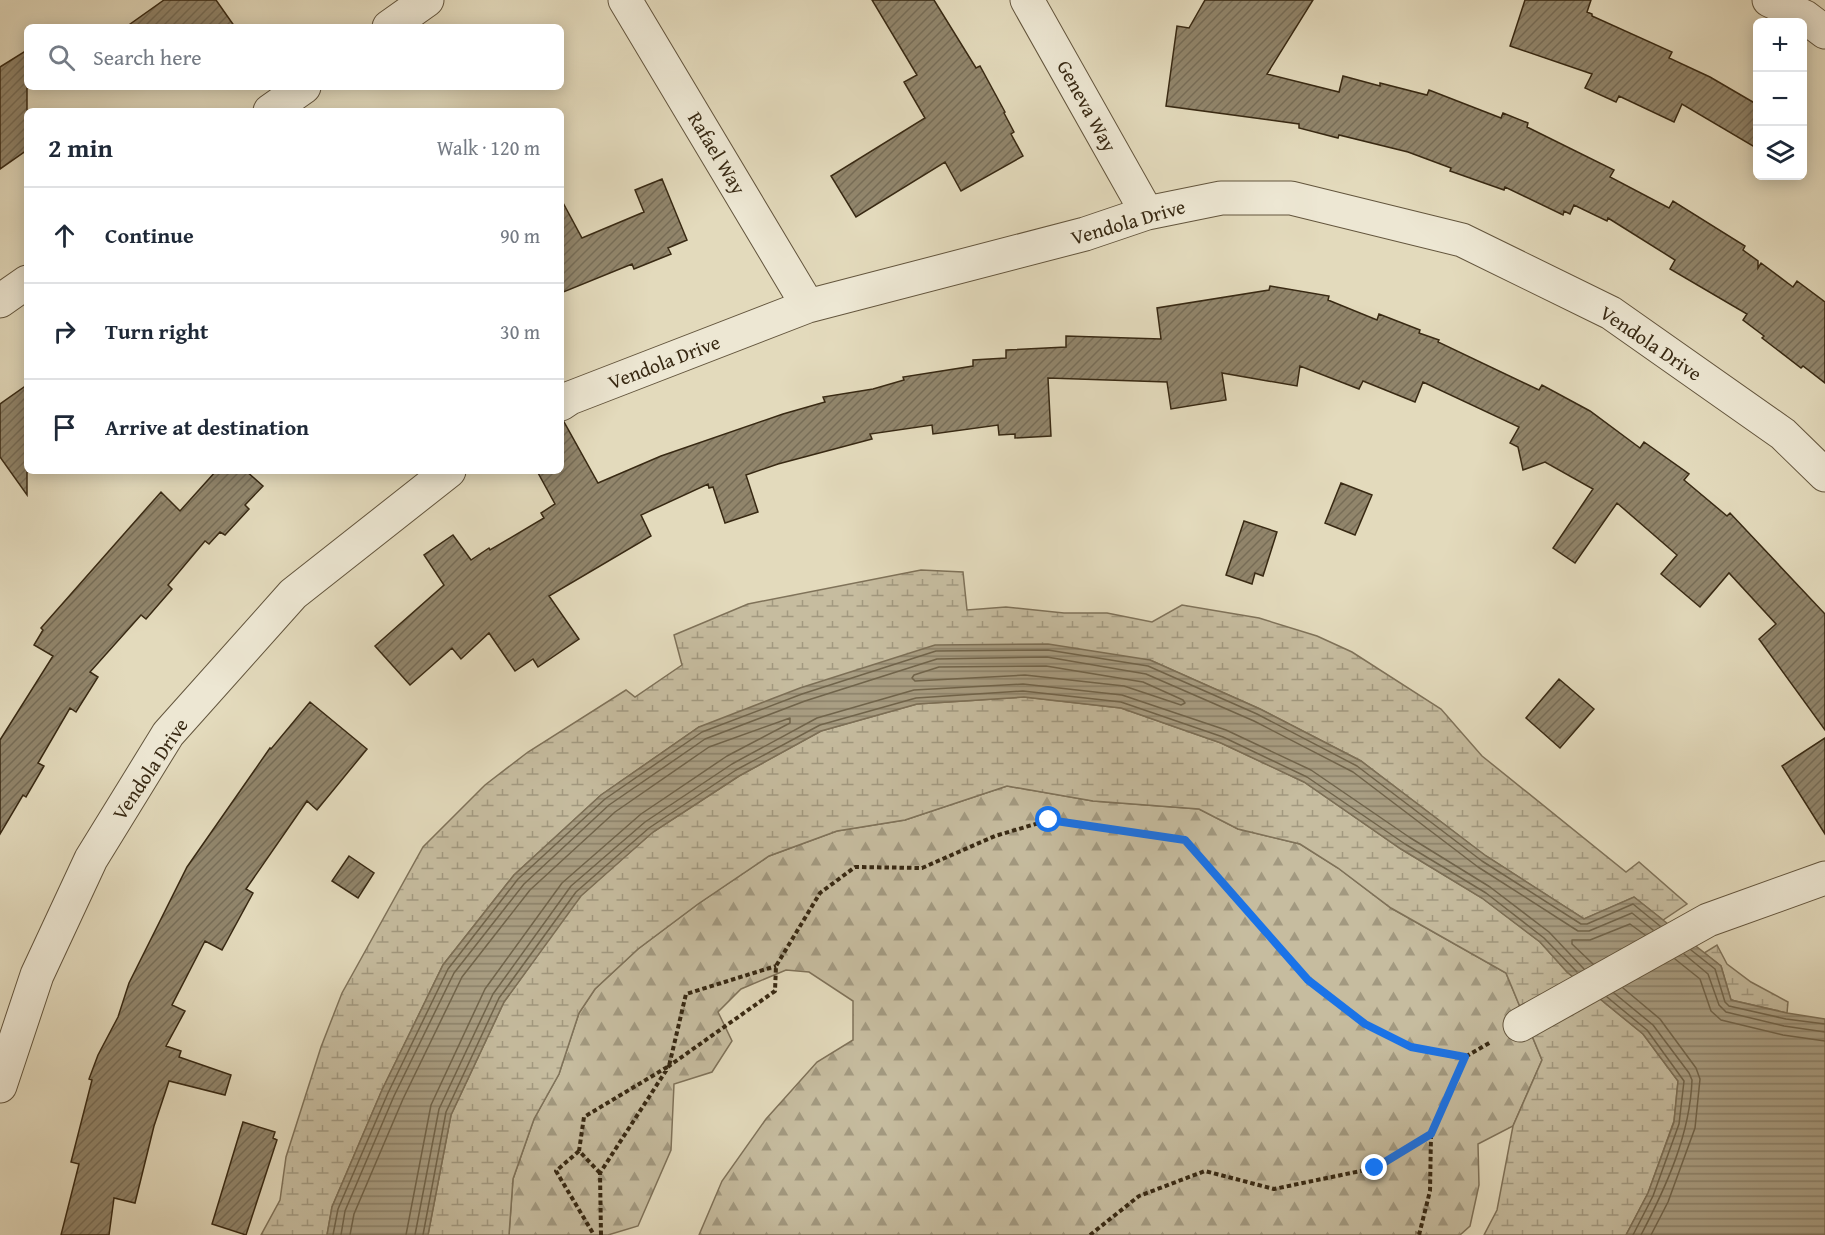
<!DOCTYPE html>
<html lang="en">
<head>
<meta charset="utf-8">
<style>
	body { margin:0; font-family:"Gentium Book Plus",serif; background:#f6f6f7; color:#1f2937 }
	.controls { position:absolute; right:18px; top:18px; display:grid; overflow:hidden; border-radius:9px; box-shadow:0 3px 15px #0003 }
	.controls button { width:54px; height:54px; display:grid; place-items:center; padding:0; border:0; border-bottom:2px solid #e0e1e3; background:#fff; color:#1f2937; font:30px sans-serif }
	.stop { position:absolute; width:18px; height:18px; margin:-14px; border:4px solid #1a73e8; border-radius:50%; background:#fff }
	.stop.end { background:#1a73e8; border-color:#fff; box-shadow:0 2px 6px #0008 }
	.list { margin:0; padding:0; list-style:none }
	h2 { display:flex; justify-content:space-between; align-items:center; height:78px; margin:0; padding:0 24px; font-size:26px }
	h2 small { font-size:20px; font-weight:400; color:#747a83 }
	.list li { display:grid; grid-template-columns:39px 1fr auto; gap:18px; align-items:center; box-sizing:border-box; height:96px; padding:0 24px; border-top:2px solid #e0e1e3 }
	.list b { display:block; font-size:22px; white-space:nowrap }
	.list em { font-size:20px; font-style:normal; color:#747a83 }
	.icon { flex:none; width:33px; height:33px; fill:none; stroke:currentColor; stroke-width:2; stroke-linecap:round; stroke-linejoin:round }
	.map { position:relative; flex:none; width:1825px; height:1235px; overflow:hidden }
	.search { position:absolute; background:#fff; box-shadow:0 3px 15px #0003; left:24px; top:24px; width:540px; height:66px; display:flex; align-items:center; gap:15px; box-sizing:border-box; padding:0 21px; border-radius:9px; color:#747a83; font-size:22px }
	.panel { position:absolute; background:#fff; box-shadow:0 3px 15px #0003; left:24px; top:108px; width:540px; height:366px; border-radius:9px }
	.map>svg:first-child { display:block }
	.forest { fill:url(#forest-firs); stroke:#7f7259; stroke-width:1.5 }
	.wetland { fill:url(#wetland-marsh); stroke:#7f7259; stroke-width:1.5 }
	.water { fill:url(#water-rules); stroke:#7c6f56; stroke-width:1.5 }
	.lines { fill:none; stroke-linecap:round; stroke-linejoin:round }
	.shore { stroke:#70644b; stroke-width:1.5 }
	.building { fill:url(#building-hatch); stroke:#382913; stroke-width:1.5 }
	.minor-casing { stroke:#63553d; stroke-width:35 }
	.path { stroke:#382913; stroke-width:4; stroke-dasharray:4.5 3; stroke-linecap:butt }
	.minor { stroke:#ede7d3; stroke-width:33 }
	.route { stroke:#1a73e8; stroke-width:8 }
	.labels { text-anchor:middle; stroke-width:4.5; stroke-linejoin:round; paint-order:stroke }
	.street-label { font-size:20px; fill:#382913; stroke:#ede7d3 }
</style>
</head>
<body>
<div class="map">
<svg width="1825" height="1235" viewBox="0 0 1825 1235">
	<defs>
		<pattern id="forest-firs" width="22" height="20" patternUnits="userSpaceOnUse" patternTransform="scale(1.5)"><rect width="22" height="20" fill="#c6bc9f"/><path d="M5 1l3.5 6h-7zM16 11l3.5 6h-7z" fill="#a29980"/></pattern>
		<pattern id="wetland-marsh" width="20" height="14" patternUnits="userSpaceOnUse" patternTransform="scale(1.5)"><rect width="20" height="14" fill="#c6bc9f"/><path d="M1 5h8M5 5V1M11 12h8M15 12V8" fill="none" stroke="#a29980"/></pattern>
		<pattern id="water-rules" width="6" height="5" patternUnits="userSpaceOnUse" patternTransform="scale(1.5)"><rect width="6" height="5" fill="#a99e83"/><path d="M0 2.5h6" fill="none" stroke="#8b816a"/></pattern>
		<pattern id="building-hatch" width="6" height="6" patternUnits="userSpaceOnUse" patternTransform="scale(1.5)"><rect width="6" height="6" fill="#91856b"/><path d="M-1 1l2-2M0 6l6-6M5 7l2-2" fill="none" stroke="#776d57"/></pattern>
	</defs>
	<rect width="100%" height="100%" fill="#e3dabc"/>
	<filter id="stains"><feTurbulence type="fractalNoise" baseFrequency=".00333" numOctaves="4"/><feColorMatrix values="0 0 0 0 .2 0 0 0 0 .09 0 0 0 0 .02 0 0 0 .5 -.17"/></filter>
	<radialGradient id="worn" r=".72"><stop offset=".6" stop-color="#630" stop-opacity="0"/><stop offset="1" stop-color="#630" stop-opacity=".3"/></radialGradient>
	<!-- forest -->
	<path class="forest" d="M1007,786l86,15 106,8 39,20 62,15 38,24 53,40 115,65 36,87 -29,66 -35,18 1,41 -9,41 -10,9h-38l-6,-3v3h-717l23,-54 44,-62 51,-57 36,-22v-39l-44,-29 -23,-2 -45,19 -23,23 14,29 -20,31 -38,12 -3,66 -33,76 -30,9h-99l4,-56 21,-60 25,-45 20,-61 16,-24 43,-40 60,-45 71,-48 68,-25 68,-11z"/>
	<!-- wetland -->
	<path class="wetland" d="M921,570l42,2 4,38 39,-3 58,6h43l45,9 30,-17 77,13 58,18 35,16 89,57 41,47 144,116 13,-10 48,42 -24,16 -29,-23 -50,22 -98,-63 -125,-95 -101,-52 -110,-49 -451,67 -98,68 -87,80 -71,90 -61,125 -50,117 -5,28h-66l19,-35 6,-43 35,-110 21,-54 81,-146 62,-62 43,-33 98,-62 9,7 47,-32 -8,-30 74,-31z
		M1024,697l97,11 100,35 83,39 97,67 81,49 58,44 27,30 76,62 35,47 -4,40 -26,72 -22,42h-142l13,-25 16,-84 29,-66 -36,-87 -115,-65 -53,-40 -38,-24 -62,-15 -39,-20 -106,-8 -86,-15 -102,34 -68,11 -68,25 -71,48 -60,45 -43,40 -16,24 -20,61 -25,45 -21,60 -4,56h-81l23,-120 53,-113 76,-106 73,-64 86,-56 82,-45 96,-27z
		M1717,945l10,19 24,18 37,20 -1,11 -56,-13 -10,-34 -17,-13z"/>
	<!-- water -->
	<path class="water" d="M1048,644l102,16 110,49 101,52 125,95 98,63 50,-22 87,69 10,34 56,13 38,6v216h-199l22,-42 26,-71 4,-41 -35,-47 -76,-62 -27,-30 -58,-44 -81,-49 -97,-67 -83,-39 -100,-35 -97,-11 -107,7 -96,27 -82,45 -86,56 -72,64 -77,106 -53,113 -23,120h-101l5,-28 50,-117 61,-125 71,-90 87,-80 98,-68 101,-39 135,-43z"/>
	<g class="lines">
		<!-- shore -->
		<path class="shore" d="M1046,666l97,16 40,18 2,3 -4,2 -57,-19 -99,-11 -110,6 -3,-3 2,-3 25,-8z
			M1691,950l24,19 10,33 4,4 57,13 39,5
			M1684,954l24,20 11,31 7,7 58,14 41,6
			M1675,959l25,20 11,32 10,9 62,15 42,6
			M1593,964l-21,-20v-4h18l40,-16 15,11
			M1623,988l37,31 36,49 4,11 -5,49 -27,74 -17,33
			M1614,993l39,32 36,48 3,7c-2,55 -26,107 -51,155
			M1607,997l40,33 37,51 -5,43 -26,72 -20,39
			M333,1235l5,-26 50,-116 60,-124 70,-90 87,-80 97,-67 100,-38 134,-43 112,-1 100,16 109,48 100,52 125,95 99,63h6l46,-20 27,22
			M341,1235l4,-24 49,-115 60,-123 70,-89 85,-79 96,-66 100,-38 132,-42 110,-2 99,17 108,47 99,51 125,95 100,64h11l43,-18 21,17
			M350,1235l4,-21 49,-115 59,-122 68,-87 85,-78 94,-65 81,-29v5l-63,33 -86,58 -79,69 -77,106 -54,116 -25,130
			M415,1235l24,-126 54,-115 78,-108 74,-64 87,-58 85,-46 97,-28 109,-6 99,11 104,35 85,40 98,67 81,50 59,45 35,37
			M423,1235l23,-123 53,-114 77,-106 73,-64 87,-58 84,-45 96,-27 107,-7 98,11 102,35 84,40 98,67 81,49 58,45 33,34"/>
	</g>
	<!-- building -->
	<path class="building" d="M164,0h52l19,27h-109z
		M872,0h62l42,68 4,-2 25,46 -1,1 10,19 -3,2 12,22 -62,35 -16,-29 -89,55 -25,-41 94,-58 -21,-36 13,-7z
		M1205,0h108l-46,74 72,18 4,-16 37,10v-3l47,12 2,-5 72,28 2,-5 25,10 -1,4 87,43 -4,7 59,31 4,-7 72,45 -2,4 15,11v7l3,-5 32,24 4,-6 28,21v81l-22,-17 -2,2 -39,-30 2,-2 -21,-16 4,-6 -77,-45 5,-9 -67,-42 -1,3 -33,-16 -4,9 -6,-3 -1,4 -58,-28 -1,3 -54,-19 1,-3 -43,-16 -69,-17 -1,3 -39,-10v-4l-133,-18 11,-80 12,2z
		M1525,0h66l-4,12 5,2v2l80,36 -3,6 41,19 48,28v44l-76,-45 -8,18 -55,-26 -3,6 -31,-14 7,-14 -82,-28z
		M27,50v100l-27,19v-102z
		M662,179l25,61 -19,8 3,6 -37,15 -2,-5 -71,29v-94l21,39 62,-26 -9,-22z
		M1270,286l59,10 -1,4 49,20 2,-6 41,16 -1,3 20,7 -1,2 101,48 3,-5 48,26 50,37 4,-6 45,32 -5,6 43,36 3,-3 95,101v116l-66,-91 17,-15 -47,-51 -29,34 -39,-33 16,-19 -60,-52 -42,60 -22,-15 40,-59 -48,-27 -22,8 -5,-23 -8,-4 9,-16 -96,-45 -8,20 -52,-21 -4,8 -59,-23 -3,20 -75,-13 4,27 -55,9 -4,-27 -119,-4 3,58 -36,2v-4l-16,1 -1,-10 -65,9 -1,-9 -62,9 2,5 -94,25 -32,11 12,37 -33,11 -12,-36 -4,1 -1,-4 -67,31 10,21 -102,60 30,43 -41,28 -5,-8 -18,12 -26,-38 -28,26 -9,-11 -42,37 -35,-39 69,-61 -20,-30 29,-20 18,25 18,-12 1,2 54,-32 -3,-5 14,-9 -18,-33h24v-48l3,-1 34,61 63,-27 122,-42 42,-12 -2,-5 50,-8 31,-9 -1,-3 70,-11v-6l33,-2v-8l60,-3v-11l95,3 -4,-31 112,-18z
		M27,385v110l-27,-38v-53z
		M216,471h30l17,15 -18,19 4,4 -24,26 -5,-3 -11,12 -4,-3 -37,44 4,4 -26,30 -5,-4 -51,57 8,5 -22,35 -6,-4 -32,55 6,3 -18,31 -3,-2 -23,39v-94l53,-84 -19,-11 9,-15 -2,-2 120,-136 19,19z
		M1341,483l31,12 -17,40 -30,-12z
		M1244,521l33,11 -14,44 -8,-3 -3,11 -26,-9z
		M1559,679l35,30 -34,39 -34,-30z
		M310,702l57,47 -50,61 -10,-9 -61,88 7,4 -31,57 -17,-9 -33,64 13,6 -19,35 15,5 -2,6 52,18 -6,20 -56,-14 -15,45 -19,77 -21,-5 -5,37h-48l18,-71 -8,-2 21,-82 -3,-1 9,-24 20,-38 11,-34 58,-116 83,-119 1,1z
		M1825,738v96l-43,-68z
		M349,856l25,17 -16,25 -26,-17z
		M243,1122l32,10 -2,6 4,2 -31,95 -34,-11z"/>
	<g class="lines">
		<defs>
			<path id="minor" d="M625,0l183,306
				M1027,0l120,213
				M1769,0l36,17 20,15
				M389,27l38,-27
				M270,111l34,-24
				M0,301l27,-19
				M561,404l9,-6 238,-92 277,-72 62,-21 74,-15h70l171,42 149,73 172,121 42,41
				M1520,1025l188,-105 117,-42
				M0,1086l37,-111 54,-116 77,-125 125,-140 156,-123"/>
		</defs>
		<!-- minor casing -->
		<use href="#minor" class="minor-casing"/>
		<!-- path -->
		<path class="path" d="M579,1151l-23,20 38,64
			M600,1173l-21,-22 5,-34 85,-51 17,-72 90,-28
			M601,1235l-1,-62 69,-107 106,-75 1,-25 44,-73 35,-26 67,1 73,-32 54,-16 136,20 123,140 57,44 46,23 54,10
			M1090,1235l49,-39 66,-25 69,18 101,-21 56,-34
			M1419,1235l11,-44 1,-57 34,-77 26,-15"/>
		<!-- minor -->
		<use href="#minor" class="minor"/>
	</g>
	<g class="lines">
		<!-- route -->
		<path class="route" d="M1049,820l136,20 123,140 57,44 46,23 54,10 -34,77 -56,34"/>
	</g>
	<g class="labels">
		<!-- street labels -->
		<g class="street-label">
			<text transform="translate(1087 106) rotate(61)" y="7">Geneva Way</text>
			<text transform="translate(717 153) rotate(59)" y="7">Rafael Way</text>
			<text transform="translate(1128 222) rotate(-16)" y="7">Vendola Drive</text>
			<text transform="translate(1651 343) rotate(34)" y="7">Vendola Drive</text>
			<text transform="translate(664 362) rotate(-21)" y="7">Vendola Drive</text>
			<text transform="translate(150 769) rotate(-56)" y="7">Vendola Drive</text>
		</g>
	</g>
	<rect width="100%" height="100%" filter="url(#stains)"/>
	<rect width="100%" height="100%" fill="url(#worn)"/>
</svg>
<div class="controls">
<button>+</button>
<button>−</button>
<button><svg class="icon" aria-label="layers" viewBox="0 0 24 24"><path d="M12 4l9 5-9 5-9-5zM3 14l9 5 9-5"/></svg></button>
</div>
<div class="stop" style="left:1049px;top:820px"></div>
<div class="stop end" style="left:1375px;top:1168px"></div>
<div class="search"><svg class="icon" aria-label="search" viewBox="0 0 24 24"><circle cx="10" cy="10" r="6"/><path d="M15 15l6 6"/></svg>Search here</div>
<section class="panel">
<h2>2 min<small>Walk · 120 m</small></h2>
<ul class="list">
<li><svg class="icon" aria-label="ahead" viewBox="0 0 24 24"><path d="M12 20V5M6 11l6-6 6 6"/></svg><div><b>Continue</b></div><em>90 m</em></li>
<li><svg class="icon" aria-label="right" viewBox="0 0 24 24"><path d="M7 20v-9h11M14 6l5 5-5 5"/></svg><div><b>Turn right</b></div><em>30 m</em></li>
<li><svg class="icon" aria-label="arrive" viewBox="0 0 24 24"><path d="M6 21V4h12l-3 4 3 4H6"/></svg><div><b>Arrive at destination</b></div></li>
</ul>
</section>
</div>
</body>
</html>
